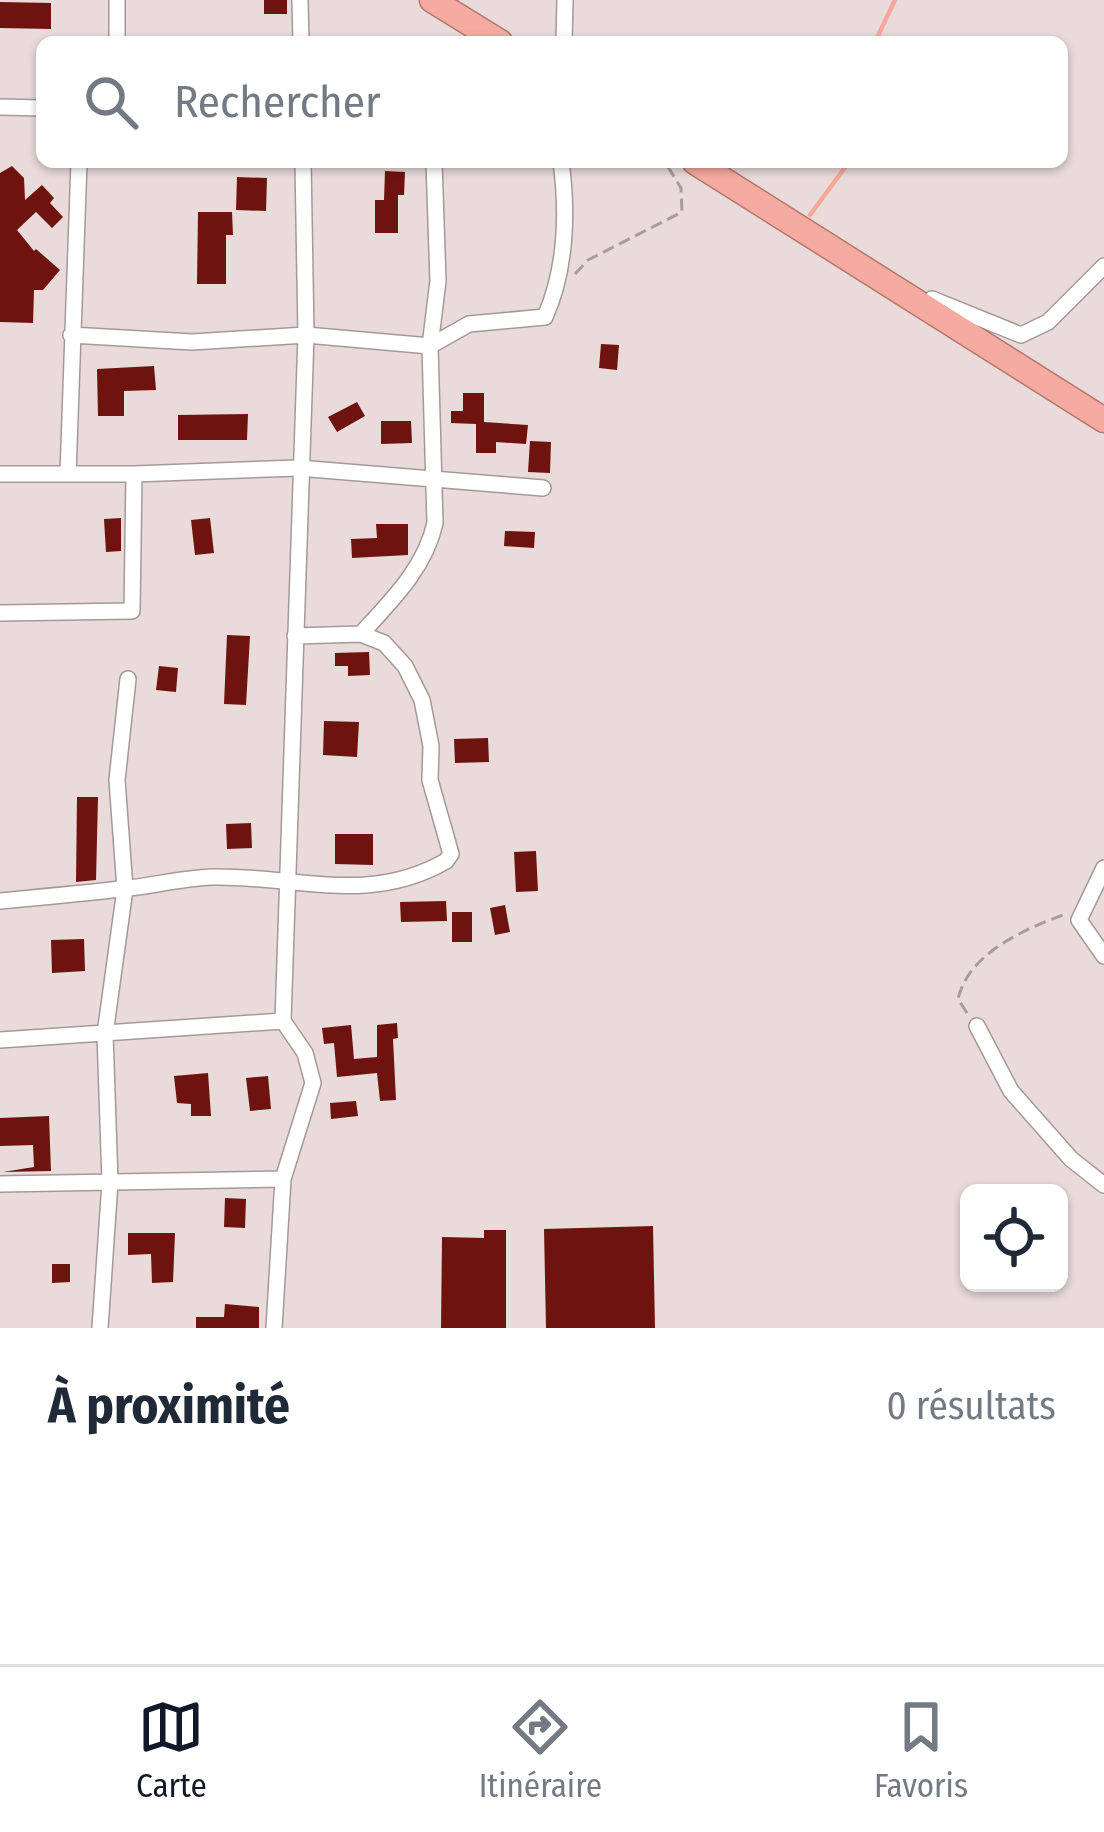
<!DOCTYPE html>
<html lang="fr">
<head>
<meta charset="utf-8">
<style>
	body { margin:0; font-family:"Fira Sans Condensed",sans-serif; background:#f2f2f3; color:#1f2937 }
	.controls { position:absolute; right:36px; bottom:36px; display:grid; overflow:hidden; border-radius:18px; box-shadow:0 3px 9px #0004 }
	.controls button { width:108px; height:108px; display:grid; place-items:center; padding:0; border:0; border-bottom:3px solid #e0e1e3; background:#fff; color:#1f2937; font:60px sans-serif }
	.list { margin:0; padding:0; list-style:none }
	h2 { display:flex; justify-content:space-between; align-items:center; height:156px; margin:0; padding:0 48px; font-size:51px }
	h2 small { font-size:39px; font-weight:400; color:#747a83 }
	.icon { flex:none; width:66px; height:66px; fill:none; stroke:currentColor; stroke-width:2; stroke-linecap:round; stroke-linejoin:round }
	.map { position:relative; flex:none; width:1104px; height:1328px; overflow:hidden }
	.search { position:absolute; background:#fff; box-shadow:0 3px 9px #0004; left:36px; right:36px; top:36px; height:132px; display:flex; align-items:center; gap:30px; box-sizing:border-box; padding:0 42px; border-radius:18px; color:#747a83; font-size:45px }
	.sheet { height:336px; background:#fff }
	nav { display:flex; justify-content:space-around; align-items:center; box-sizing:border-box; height:168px; border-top:3px solid #e0e1e3; background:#fff; font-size:33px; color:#747a83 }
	nav a { display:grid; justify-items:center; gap:6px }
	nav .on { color:#111827 }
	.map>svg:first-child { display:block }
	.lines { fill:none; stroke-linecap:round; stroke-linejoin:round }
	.stream { stroke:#faa79b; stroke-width:4.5 }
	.building { fill:#6f130f }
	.minor-casing { stroke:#a59997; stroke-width:18 }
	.trunk-casing { stroke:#b5766d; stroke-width:27 }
	.path { stroke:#a79e9c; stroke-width:3; stroke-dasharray:12 6; stroke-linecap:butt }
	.minor { stroke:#fff; stroke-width:15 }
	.trunk { stroke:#f6aba0; stroke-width:24 }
</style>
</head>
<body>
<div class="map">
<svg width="1104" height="1328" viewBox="0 0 1104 1328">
	<rect width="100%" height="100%" fill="#e8dbd9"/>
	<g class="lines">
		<!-- stream -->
		<path class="stream" d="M875,42l20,-42
			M810,215l39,-53"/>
	</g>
	<!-- building -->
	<path class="building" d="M264,0h23v14h-23z
		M0,2l51,1v26l-51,-1z
		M12,166l12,12 1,22 17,-15 12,13 -4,5 13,14 -11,11 -16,-16 -19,18 17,21 2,-2 24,21 -17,20h-9l-1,33 -33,-1v-149z
		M385,171l20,1 -1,23h-6v38h-23v-33h9z
		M237,177l30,1 -1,33 -30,-1z
		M198,212h34l1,23h-7v49h-29z
		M601,344l18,1 -2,25 -18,-2z
		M154,366l2,24 -32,1v25h-26l-1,-47z
		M463,393h21v29l44,3 -2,19 -30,-2v11h-20v-29l-25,-1v-12h12z
		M357,402l8,14 -28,16 -9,-15z
		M248,414l-1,26h-69v-25z
		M381,421h30l1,22 -31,1z
		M530,441l21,1 -1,31 -22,-1z
		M121,518v33l-15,1 -2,-33z
		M210,518l4,35 -19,2 -4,-35z
		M376,524h32v31l-56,3 -1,-19 26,-1z
		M505,531l30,1 -1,16 -30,-2z
		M227,635l23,1 -4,69 -22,-1z
		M369,652l1,23 -22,1v-10h-13v-13z
		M159,666l19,2 -2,24 -20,-2z
		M324,721l35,1 -2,35 -34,-2z
		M488,738l1,24 -34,1 -1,-24z
		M77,797h21l-2,83 -20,2z
		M251,823l1,25 -25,1 -1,-25z
		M335,834h38v31l-38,-1z
		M536,851l2,40 -22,1 -2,-40z
		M446,901l1,20 -46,1 -1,-20z
		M505,905l5,27 -15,3 -5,-27z
		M452,912h20v30h-20z
		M84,939l1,32 -33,2 -1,-33z
		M397,1023l1,15 -5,1 3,61 -16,1 -3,-28 -40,4 -3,-34 -10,1 -2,-16 29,-3 3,34 23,-2v-32z
		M208,1073l3,43h-20v-12l-14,-1 -3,-27z
		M268,1076l3,33 -21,2 -4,-33z
		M356,1101l2,15 -27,3 -1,-16z
		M49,1116l2,55 -48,1 31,-5 -1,-22 -33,1v-28z
		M225,1198l21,1 -1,29 -21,-1z
		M653,1226l2,102h-109l-2,-99z
		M484,1230h22v98h-65l1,-91 42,1z
		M128,1233h47l-2,49 -21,1 -1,-29 -23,1z
		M52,1264h18v18l-18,1z
		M225,1304l34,3v21h-63v-11h28z"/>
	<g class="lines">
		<defs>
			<path id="minor" d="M300,0l1,42
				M117,42v-42
				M564,42l1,-42
				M0,107l42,1
				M932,299l89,36 27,-13 56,-56
				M71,335l121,7 114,-7 124,11 39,-22 76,-7c21,-47 23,-104 16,-155
				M0,474h134l164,-6 245,20
				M68,474l11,-312
				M0,613l132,-2 2,-137
				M361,634c31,-34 64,-66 74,-111l-5,-177 8,-65 -4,-119
				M1104,868l-25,52 25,36
				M0,901c43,-4 86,-8 129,-13 27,-3 55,-10 83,-11 83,-2 156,29 234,-16l5,-7 -21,-74 1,-34 -9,-46 -17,-34 -21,-23 -23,-9 -66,2
				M977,1026l34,65 60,68 33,26
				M0,1040l283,-19
				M0,1184l283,-5
				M100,1328l10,-146 -5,-148 20,-145 -8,-109 11,-101
				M274,1328l9,-149 30,-96 -8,-30 -22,-32 23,-686 -3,-173"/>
			<path id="trunk" d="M432,0l68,42
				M695,162l409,258"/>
		</defs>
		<!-- minor casing -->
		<use href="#minor" class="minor-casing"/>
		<!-- trunk casing -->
		<use href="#trunk" class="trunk-casing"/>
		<!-- path -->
		<path class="path" d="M575,274l13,-14 94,-48 -1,-24 -16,-26
			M967,1013l-9,-14c11,-46 65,-69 105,-84"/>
		<!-- minor -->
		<use href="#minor" class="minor"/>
		<!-- trunk -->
		<use href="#trunk" class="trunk"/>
	</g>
</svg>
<div class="controls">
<button><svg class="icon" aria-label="locate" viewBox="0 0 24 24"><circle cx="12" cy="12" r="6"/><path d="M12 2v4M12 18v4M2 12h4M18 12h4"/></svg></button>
</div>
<div class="search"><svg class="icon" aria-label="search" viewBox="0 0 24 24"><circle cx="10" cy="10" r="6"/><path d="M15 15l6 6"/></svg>Rechercher</div>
</div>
<section class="sheet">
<h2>À proximité<small>0 résultats</small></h2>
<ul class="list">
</ul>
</section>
<nav>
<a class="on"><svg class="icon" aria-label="map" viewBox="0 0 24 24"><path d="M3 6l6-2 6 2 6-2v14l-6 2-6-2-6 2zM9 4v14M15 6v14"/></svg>Carte</a>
<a><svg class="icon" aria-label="directions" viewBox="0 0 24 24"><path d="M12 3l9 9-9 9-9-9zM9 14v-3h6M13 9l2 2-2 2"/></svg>Itinéraire</a>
<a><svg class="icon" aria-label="saved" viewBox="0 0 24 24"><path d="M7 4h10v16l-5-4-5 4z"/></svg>Favoris</a>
</nav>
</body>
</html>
